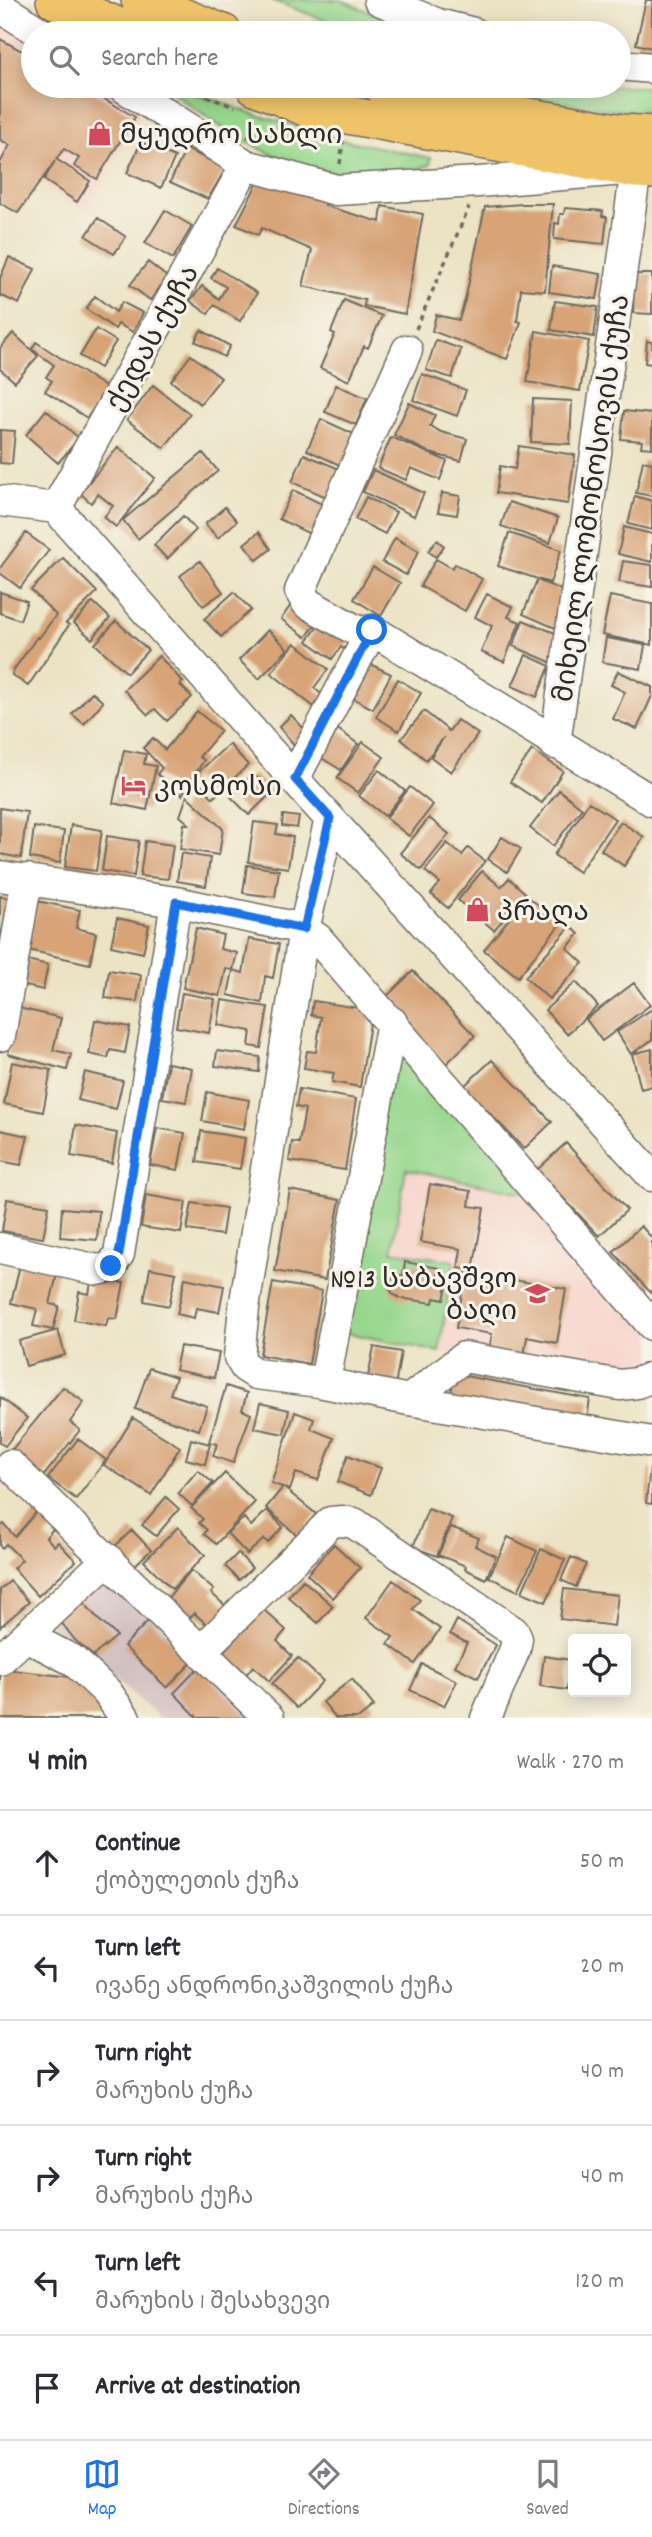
<!DOCTYPE html>
<html lang="en">
<head>
<meta charset="utf-8">
<style>
	body { margin:0; font-family:Dekko,"Noto Sans Georgian",sans-serif; background:#f7f7f7; color:#2b2b33 }
	.controls { position:absolute; right:21px; bottom:21px; display:grid; overflow:hidden; border-radius:7px; box-shadow:0 4px 18px #0003 }
	.controls button { width:63px; height:63px; display:grid; place-items:center; padding:0; border:0; border-bottom:2px solid #e1e1e2; background:#fff; color:#2b2b33; font:35px sans-serif }
	.stop { position:absolute; width:21px; height:21px; margin:-16px; border:5px solid #1a73e8; border-radius:50%; background:#fff }
	.stop.end { background:#1a73e8; border-color:#fff; box-shadow:0 2px 7px #0008 }
	.list { margin:0; padding:0; list-style:none }
	h2 { display:flex; justify-content:space-between; align-items:center; height:91px; margin:0; padding:0 28px; font-size:30px }
	h2 small { font-size:23px; font-weight:400; color:#7c7c81 }
	.list li { display:grid; grid-template-columns:46px 1fr auto; gap:21px; align-items:center; box-sizing:border-box; height:105px; padding:0 28px; border-top:2px solid #e1e1e2 }
	.list b { display:block; font-size:26px; white-space:nowrap }
	.list p { margin:0; font-size:23px; white-space:nowrap; color:#7c7c81 }
	.list em { font-size:23px; font-style:normal; color:#7c7c81 }
	.icon { flex:none; width:38px; height:38px; fill:none; stroke:currentColor; stroke-width:2; stroke-linecap:round; stroke-linejoin:round }
	.map { position:relative; flex:none; width:652px; height:1718px; overflow:hidden }
	.search { position:absolute; background:#fff; box-shadow:0 4px 18px #0003; left:21px; right:21px; top:21px; height:77px; display:flex; align-items:center; gap:18px; box-sizing:border-box; padding:0 24px; border-radius:38px; color:#7c7c81; font-size:26px }
	.sheet { height:721px; background:#fff }
	nav { display:flex; justify-content:space-around; align-items:center; box-sizing:border-box; height:98px; border-top:2px solid #e1e1e2; background:#fff; font-size:19px; color:#7c7c81 }
	nav a { display:grid; justify-items:center; gap:4px }
	nav .on { color:#1a73e8 }
	.map>svg:first-child { display:block }
	.built { fill:#f7d1c8 }
	.industrial { fill:#d2bfc0 }
	.green { fill:#97d78d; stroke:#61815c; stroke-width:2 }
	.building { fill:#d7a377 }
	.lines { fill:none; stroke-linecap:round; stroke-linejoin:round }
	.minor-casing { stroke:#6f6b61; stroke-width:33 }
	.major-casing { stroke:#6f6b61; stroke-width:40 }
	.path { stroke:#6f6b61; stroke-width:3.5; stroke-dasharray:5 5; stroke-linecap:butt }
	.minor { stroke:#fff; stroke-width:30 }
	.major { stroke:#efc469; stroke-width:37 }
	.route { stroke:#1a73e8; stroke-width:9 }
	.labels { text-anchor:middle; stroke-width:6; stroke-linejoin:round; paint-order:stroke }
	.poi-label { font-size:28px; fill:#2b2b2b; stroke:#f7f3e8; text-anchor:start }
	.street-label { font-size:28px; fill:#2b2b2b; stroke:#f7f3e8 }
</style>
</head>
<body>
<div class="map">
<svg width="652" height="1718" viewBox="0 0 652 1718">
	<rect width="100%" height="100%" fill="#f7f3e8"/>
	<filter id="ink" filterUnits="userSpaceOnUse"><feTurbulence type="fractalNoise" baseFrequency=".0143" numOctaves="2"/><feDisplacementMap in="SourceGraphic" scale="14" xChannelSelector="R" yChannelSelector="G"/><feConvolveMatrix kernelMatrix="1 2 1 2 8 2 1 2 1" color-interpolation-filters="sRGB"/></filter>
	<filter id="wash" filterUnits="userSpaceOnUse"><feTurbulence type="fractalNoise" baseFrequency=".00686" numOctaves="4" result="noise"/><feDisplacementMap in="SourceGraphic" scale="28" xChannelSelector="R" yChannelSelector="G"/><feGaussianBlur stdDeviation="1.57" result="paint"/><feColorMatrix in="noise" values="0 0 0 0 0 0 0 0 0 0 0 0 0 0 0 0 0 1.4 0 .05"/><feComposite in="paint" operator="in"/></filter>
	<g filter="url(#wash)">
		<rect width="100%" height="100%" fill="#ece3c4"/>
		<!-- built -->
		<path class="built" d="M0,24l33,20v42h69l41,24 -58,101 -85,-51z
			M406,1168l136,29 110,128v52l-32,8 -181,-33 15,-91 -62,-10z"/>
		<!-- industrial -->
		<path class="industrial" d="M104,1570l151,148h-95l-113,-96z"/>
		<!-- green -->
		<path class="green" d="M271,0h70l78,33h-60z
			M175,86l79,28 89,26 88,18 -1,7c-12,3 -25,9 -37,10 -85,7 -155,-31 -219,-82z
			M498,86l154,1v25c-52,-3 -105,-8 -154,-26z
			M392,1022l150,175 -136,-28 -14,82 62,10 -15,91 -105,-22z"/>
		<g id="blocks">
			<!-- building -->
			<path class="building" d="M646,0h6v48l-16,-4z
				M0,39l33,18v29h49l53,31 -38,62 -23,-13 5,-8 -15,-9 -8,10 34,22 -13,21 -33,-22 11,-19 -37,52 -18,-10v-40l10,-18 -10,-5z
				M141,142l34,15 -14,31 -34,-15z
				M186,149l40,19 -18,31 -38,-17z
				M261,176l64,24v6l55,16 2,-16 41,8 -18,100 -41,-8 1,-6 -62,-14 9,-36 -50,-22 -4,7 -22,-10z
				M522,204h31l-8,87 -24,-2 -4,32 4,1 -14,37 -75,-28 4,-16 23,5 6,-20 20,-93z
				M565,208l38,3 -1,5 5,1 -3,27 -50,-5 1,-16 4,1 1,-10h4z
				M165,210l27,16 -19,33 -28,-16z
				M98,218l28,19 -12,17 -28,-18z
				M9,257l26,12 -16,35 -19,-9v-17z
				M148,262l19,15 -17,23 -20,-15z
				M552,266l49,8 -4,25 -48,-7z
				M217,268l40,25 -17,28 -26,-16 -6,9 -18,-13 12,-15 17,13 7,-12 -15,-9z
				M634,274h18v40l-19,-1z
				M95,296l21,16 6,-10 21,11 -10,19 -15,-8 -3,5 -29,-20z
				M344,300l38,16 -14,32 -4,-2 -15,35 -29,-13 15,-34 -4,-2z
				M555,301l43,6 -4,30 -43,-7z
				M96,329l20,12 -16,27 -20,-12z
				M201,330l29,16 -6,11 -29,-16z
				M536,331l53,10 -9,50 -53,-9z
				M13,333l25,23 -23,26 -15,-13v-21z
				M436,340l25,9 -9,29 -26,-8z
				M647,341l5,1v22l-7,-1z
				M36,342l71,46 -20,30 -42,-27 7,-10 -6,-4 8,-12 -22,-16z
				M191,355l30,23 -21,26 -29,-23z
				M422,374l44,16 -9,26 -44,-16z
				M153,385l37,29 -26,34 -37,-28z
				M336,385l31,13 -11,27 -31,-13z
				M533,399l39,2 -2,43 -39,-2z
				M409,403l26,12 -5,11 11,6 26,7 -6,22 -31,-8 -36,-18z
				M46,410l33,28 -21,25 -32,-28z
				M624,411l28,3v34l-11,-1 1,-6 -21,-2z
				M321,419l37,17 -14,31 -37,-17z
				M0,430l15,1 -3,33 -12,-1z
				M391,437l56,24 -7,19 -29,-12 -5,12 -28,-12z
				M519,446l56,9 -7,49 -72,-11 4,-27 15,3z
				M118,447l37,31 -39,49 -12,-10 9,-11 -15,-12 -7,9 -11,-10z
				M203,453l15,18 -80,68 -15,-19z
				M304,454l40,17 -13,28 -39,-17z
				M643,461l9,2v33l-16,-3z
				M373,470l51,23 -10,23 -51,-24z
				M293,490l35,17 -14,29 -35,-17z
				M442,493l18,3 -3,19 -19,-3z
				M635,496l17,5v29l-24,-6z
				M366,497l30,15 -11,22 -30,-15z
				M509,502l49,16 -8,25 -49,-17z
				M225,507l12,14 -19,17 -13,-14z
				M183,516l13,14 -29,29 -13,-14z
				M624,527l28,7v28l-34,-8z
				M259,532l12,17 -14,11 -13,-16z
				M26,533l23,17 -29,38 -20,-15v-5z
				M509,533l52,17 -11,33 -52,-17z
				M395,538l24,13 -13,24 -24,-13z
				M437,540l7,6 -8,11 -8,-6z
				M63,558l34,34 -31,31 3,2 -41,61 -16,-11 1,-4 24,-34 2,1 17,-23 -25,-25z
				M436,559l16,9 3,-4 27,15 -17,32 -45,-25z
				M200,561l23,31 -20,14 -23,-30z
				M623,561l29,4v22l-33,-5z
				M373,567l27,16 -19,33 -27,-17z
				M537,580l32,13 -14,35 -32,-14z
				M0,592l27,9 -7,19 -20,-7z
				M234,592l17,18 -30,27 -17,-18z
				M487,594l26,13 -5,10 12,5 -16,40 -23,-10 11,-26 -17,-9z
				M610,596l42,8v41l-50,-10z
				M93,602l17,16 -18,21 -18,-16z
				M291,605l25,19 -10,13 -25,-18z
				M523,620l37,15 -3,30 -44,-19z
				M116,621l32,29 -21,23 -32,-29z
				M320,624l30,17 -6,8 -3,-2 -9,12 -25,-18z
				M268,630l20,19 -29,30 -20,-19z
				M606,638l39,7 -4,24 -39,-7z
				M295,643l33,26 -14,19 11,9 -7,13 -47,-37z
				M526,655l24,11 -13,31 -25,-11z
				M159,656l24,26 -3,3 12,12 -25,24 -12,-12 -7,6 -24,-25z
				M368,663l23,11 -18,35 -22,-12z
				M618,671l34,16v9l-15,33 -24,-10 12,-27 -14,-7z
				M398,679l23,14 -22,38 -23,-14z
				M92,692l11,10 -19,22 -12,-10z
				M197,711l24,20 -22,26 5,3 -10,16 35,-32 19,21 -35,33 -20,-21 -11,18 -25,-21 5,-6 -19,-20 10,-10 12,12z
				M424,711l25,20 8,-11 21,14 -27,38 -20,-15 13,-20 -18,23 -25,-21z
				M291,715l19,20 -14,12 -17,-20z
				M335,727l23,17 -17,26 -21,-13z
				M363,742l21,15 -26,36 -21,-15z
				M124,750l22,4 -2,10 12,2 -9,44 -34,-7z
				M532,750l31,21 -21,32 -32,-21z
				M379,770l26,21 -20,25 -26,-20z
				M253,774l19,18 -23,23 -18,-18z
				M410,787l23,18 -24,31 -23,-18z
				M559,790l23,18 -29,38 -23,-18z
				M187,796l36,33 -4,26 -39,-6 4,-25h5l-9,-8z
				M589,802l26,17 -36,53 -25,-17z
				M0,808l27,4 -6,46 -21,-4z
				M283,815l16,2 -2,11 -15,-2z
				M429,818l20,16 -28,36 -21,-17z
				M254,822l24,3 -2,9 17,3 -5,31 -40,-6z
				M621,822l23,15 -20,29 -23,-16z
				M71,825l31,5 -6,41 -31,-4z
				M34,827l30,4 -4,32 -30,-5z
				M107,836l32,5 -5,35 -32,-5z
				M502,837l19,12 -14,23 -19,-13z
				M145,841l28,4 -5,34 -28,-3z
				M447,843l15,12 6,-7 17,13 -37,47 -17,-14 9,-11 -15,-12z
				M181,853l29,5 -4,28 -29,-5z
				M247,865l32,5 -4,27 -32,-4z
				M482,871l19,16 8,-9 16,15 -31,37 -36,-30z
				M0,896l9,2 -8,40h-1z
				M527,896l34,27 -43,54 -34,-27z
				M37,901l43,9 -4,18 20,5 -6,31 -62,-14z
				M117,918l32,7 -6,28 -32,-7z
				M571,926l8,8 -12,14 16,15 -34,36 -24,-22z
				M196,928l27,7 -3,14 17,4 -4,17 -7,-1 -6,27 -37,-8z
				M249,939l30,5 -6,34 -8,-2 -3,27 -34,-8 5,-25 10,3z
				M23,959l25,6 -5,25 -26,-6z
				M109,970l32,5 -4,27 -32,-4z
				M413,971l62,65 -29,28 -62,-65z
				M576,982l22,24 -31,28 -22,-24z
				M634,983l16,22 -48,36 -16,-22z
				M182,993l33,6 -6,34 -33,-6z
				M222,1000l46,7 -7,41 -12,-2 2,-15 -33,-6z
				M313,1001l59,9 -12,77 -28,-5 2,-9 -30,-5 3,-17 9,1 5,-35 -10,-2z
				M19,1008l42,10 -8,32 18,4 -4,16 -59,-16z
				M652,1009v31l-21,14 -14,-22z
				M95,1020l35,7 -5,26 -15,-3 -2,8 -19,-4z
				M652,1049v37l-11,3 -9,-35z
				M217,1051l43,6 -1,15 -44,-6z
				M492,1060l60,62 -28,27 -60,-63z
				M12,1062l39,8 -8,42 -39,-8z
				M168,1063l24,5 -6,34 -24,-4z
				M85,1072l38,9 -7,28 -38,-9z
				M299,1089l57,10 -11,71 -56,-9 3,-19 7,1 6,-34 -9,-2z
				M207,1092l42,8 -5,29 -42,-8z
				M76,1125l41,8 -5,30 -41,-7z
				M157,1128l28,5 -7,37 -28,-5z
				M0,1130l28,6 -7,29 -21,-4z
				M201,1131l44,7 -5,31 -43,-7z
				M566,1143l61,67 -28,26 -62,-66z
				M430,1184l41,7 -2,15 15,2 -11,62 -15,-2 3,-19 -41,-7z
				M290,1190l50,10 -15,80 -50,-9z
				M146,1195l40,7 -5,31 -40,-6z
				M7,1199l42,7 -6,32 -41,-7z
				M192,1203l34,5 -4,27 -35,-5z
				M62,1208l37,3 -2,29 -37,-3z
				M641,1226l11,12v56l-39,-42z
				M21,1261l37,9 -8,34 9,2 -6,24 -20,-4 4,-17 -26,-6z
				M405,1262l34,6 -2,15 10,2 -3,15 -10,-2 -1,5 -35,-5v-2l-4,-1 -5,-7 2,-9 12,-4z
				M150,1268l26,5 -7,33 -25,-5z
				M466,1272l100,17 -9,54 -30,-6 -3,19 -35,-6 3,-16 -36,-6z
				M92,1277l32,6 -7,36 -9,-1 -2,8 -32,-6 5,-28 10,2z
				M185,1278l39,8 -5,26 -23,-4 -2,10 -17,-4z
				M273,1282l49,9 -13,73 -49,-9z
				M58,1330l7,25 -39,11 -7,-25z
				M180,1346l39,7 -5,25 -39,-8z
				M374,1347l27,5 -7,40 -28,-6z
				M149,1368l27,9 -6,17 37,12 -8,24 -64,-21z
				M454,1374l136,25 -4,26 -136,-25z
				M226,1386l21,7 -5,17 9,4 -18,49 -20,-7 4,-12 -8,-2z
				M63,1387l21,15 -14,20 10,8 -39,49 -32,-26z
				M0,1397l27,21 -22,28 -5,-3z
				M260,1403l29,7 -5,24 -30,-6z
				M295,1412l19,7 -3,10 23,9 -16,42 -22,-7 -6,17 -19,-7z
				M133,1418l47,29 -29,48 -47,-30z
				M78,1439l28,21 -30,39 -28,-21z
				M191,1439l19,5 -5,20 -19,-5z
				M348,1455l33,13 -10,27 -33,-13z
				M650,1468h2v36l-6,-1z
				M198,1470l15,13 -21,23 -14,-13z
				M225,1473l30,29 -39,42 -12,-10 3,-4 -8,-7 4,-4 -12,-11z
				M283,1487l33,27 -18,22 -32,-28z
				M166,1497l13,12 -23,27 -14,-11z
				M428,1509l24,9 -15,38 -24,-9z
				M267,1510l16,17 -15,16 -4,-4 -17,15 -20,-21 17,-15 7,8z
				M37,1511l17,17 -8,9 8,9 4,-4 18,19 -38,35 -25,-28 9,-8 -16,-16 -4,4 -2,-2v-19l4,-3 11,13z
				M178,1527l27,28 -33,34 -28,-28z
				M451,1527l28,11 -4,8 21,10 -10,23 -21,-10 1,-3 -28,-11z
				M132,1530l19,20 -20,19 -19,-20z
				M508,1537l29,14 -19,40 -29,-14z
				M334,1544l26,24 -27,30 -26,-24z
				M541,1549l24,11 -19,42 -24,-10z
				M238,1553l14,15 -13,12 -14,-14z
				M571,1557l15,7 -10,23 -15,-7z
				M191,1570l23,20 -3,3 19,17 -18,19 -18,-16 -6,7 -23,-19z
				M303,1580l30,26 -15,17 -30,-26z
				M393,1580l27,20 -7,9 27,20 -25,35 -27,-20 5,-7 -27,-19z
				M10,1581l19,21 -29,25v-37z
				M564,1589l54,6 -4,31 -54,-7z
				M80,1598l19,22 18,16 -24,20 -18,-16 -18,-23z
				M263,1609l23,21 -9,11 15,15 -23,25 -16,-15 -9,11 -24,-22z
				M149,1620l43,42 -25,26 -43,-42z
				M457,1620l39,25 -18,33 -23,-12 12,-23 -17,-9z
				M544,1656l27,4 -4,30 -27,-4z
				M298,1658l25,23 -26,27 -25,-24z
				M422,1664l35,17 -13,25 -34,-16z
				M198,1668l51,50h-51l-24,-25z
				M4,1669l83,10 35,39h-122v-45z
				M352,1679l22,27 -15,12h-23l-13,-16z"/>
		</g>
	</g>
	<g filter="url(#ink)">
		<use href="#blocks" fill-opacity="0" stroke="#6f6b61" stroke-width="2"/>
		<g class="lines">
			<defs>
				<path id="minor" d="M379,0l59,24 36,9
					M0,7l41,26
					M619,65l33,3
					M122,86l124,79 90,25 143,-8 157,-13 -81,575
					M0,501l56,7 238,271 358,397
					M56,508l190,-343
					M372,630l-13,2 -52,-29 -7,-12 107,-241
					M372,630l280,171
					M294,779l78,-149
					M330,819l-26,110 -60,379 -5,49 6,10 11,7 63,8 90,18 55,-43 156,28 17,-2 15,-6
					M0,876l176,26 128,27 14,10 334,386
					M0,1036l27,-157
					M0,1248l98,22 13,-3 8,-13 57,-352
					M319,1382l8,-11 65,-349
					M409,1400l243,42
					M10,1465l259,253
					M26,1636l48,25 33,31 18,26
					M202,1650l129,-128 11,-1 12,2 160,109 3,7 -2,10 -29,69
					M0,1660l108,-101"/>
				<path id="major" d="M55,0l79,33
					M140,0l83,33
					M255,86l50,21 331,62 16,1
					M383,86l93,22 147,25 29,2"/>
			</defs>
			<!-- minor casing -->
			<use href="#minor" class="minor-casing"/>
			<!-- major casing -->
			<use href="#major" class="major-casing"/>
			<!-- path -->
			<path class="path" d="M178,86l57,21
				M248,139l6,-23
				M340,164l3,-23
				M416,329l53,-122"/>
			<!-- minor -->
			<use href="#minor" class="minor"/>
			<!-- major -->
			<use href="#major" class="major"/>
		</g>
	</g>
	<g class="lines" filter="url(#ink)">
		<!-- route -->
		<path class="route" d="M111,1266l8,-12 57,-352 128,27 26,-111 -35,-39 77,-149"/>
	</g>
	<!-- icons -->
	<defs>
		<symbol id="shop-bare" viewBox="-9 -9 18 18"><path d="M-5-2.5h2.3a2.7 3.5 0 0 1 5.4 0H5L5.5 6h-11ZM-1.5-2.5h3a1.5 2.3 0 0 0-3 0Z" fill="#d1495b" stroke="#f7f3e8" stroke-width="2.5" paint-order="stroke"/></symbol>
		<symbol id="hotel-bare" viewBox="-9 -9 18 18"><path d="M-6-4.5h1.5V1H6V5H4.5V3h-9V5H-6ZM-4 0a1.8 1.8 0 1 1 3.6 0ZM.5 0V-2.5h3Q6-2.5 6 0Z" fill="#d1495b" stroke="#f7f3e8" stroke-width="2.5" paint-order="stroke"/></symbol>
		<symbol id="school-bare" viewBox="-9 -9 18 18"><path d="M0-5L7-2L0 1L-7-2ZM-4 1L0 2.5L4 1V4Q0 6-4 4Z" fill="#d1495b" stroke="#f7f3e8" stroke-width="2.5" paint-order="stroke"/></symbol>
	</defs>
	<g fill-rule="evenodd">
		<use href="#shop-bare" x="82" y="116" width="35" height="35"/>
		<use href="#hotel-bare" x="116" y="768" width="35" height="35"/>
		<use href="#shop-bare" x="460" y="892" width="35" height="35"/>
		<use href="#school-bare" x="520" y="1276" width="35" height="35"/>
	</g>
	<g class="labels">
		<!-- poi labels -->
		<g class="poi-label">
			<text x="120" y="143">მყუდრო სახლი</text>
			<text x="154" y="795">კოსმოსი</text>
			<text x="497" y="920">პრაღა</text>
			<text x="517" y="1287" text-anchor="end">№13 საბავშვო<tspan x="517" dy="32">ბაღი</tspan></text>
		</g>
		<!-- street labels -->
		<g class="street-label">
			<text transform="translate(151 337) rotate(-61)" y="10">ქედას ქუჩა</text>
			<text transform="translate(590 498) rotate(-82)" y="10">მიხეილ ლომონოსოვის ქუჩა</text>
		</g>
	</g>
</svg>
<div class="controls">
<button><svg class="icon" aria-label="locate" viewBox="0 0 24 24"><circle cx="12" cy="12" r="6"/><path d="M12 2v4M12 18v4M2 12h4M18 12h4"/></svg></button>
</div>
<div class="stop" style="left:372px;top:630px"></div>
<div class="stop end" style="left:111px;top:1266px"></div>
<div class="search"><svg class="icon" aria-label="search" viewBox="0 0 24 24"><circle cx="10" cy="10" r="6"/><path d="M15 15l6 6"/></svg>Search here</div>
</div>
<section class="sheet">
<h2>4 min<small>Walk · 270 m</small></h2>
<ul class="list">
<li><svg class="icon" aria-label="ahead" viewBox="0 0 24 24"><path d="M12 20V5M6 11l6-6 6 6"/></svg><div><b>Continue</b><p>ქობულეთის ქუჩა</p></div><em>50 m</em></li>
<li><svg class="icon" aria-label="left" viewBox="0 0 24 24"><path d="M17 20v-9H6M10 6l-5 5 5 5"/></svg><div><b>Turn left</b><p>ივანე ანდრონიკაშვილის ქუჩა</p></div><em>20 m</em></li>
<li><svg class="icon" aria-label="right" viewBox="0 0 24 24"><path d="M7 20v-9h11M14 6l5 5-5 5"/></svg><div><b>Turn right</b><p>მარუხის ქუჩა</p></div><em>40 m</em></li>
<li><svg class="icon" aria-label="right" viewBox="0 0 24 24"><path d="M7 20v-9h11M14 6l5 5-5 5"/></svg><div><b>Turn right</b><p>მარუხის ქუჩა</p></div><em>40 m</em></li>
<li><svg class="icon" aria-label="left" viewBox="0 0 24 24"><path d="M17 20v-9H6M10 6l-5 5 5 5"/></svg><div><b>Turn left</b><p>მარუხის 1 შესახვევი</p></div><em>120 m</em></li>
<li><svg class="icon" aria-label="arrive" viewBox="0 0 24 24"><path d="M6 21V4h12l-3 4 3 4H6"/></svg><div><b>Arrive at destination</b></div></li>
</ul>
</section>
<nav>
<a class="on"><svg class="icon" aria-label="map" viewBox="0 0 24 24"><path d="M3 6l6-2 6 2 6-2v14l-6 2-6-2-6 2zM9 4v14M15 6v14"/></svg>Map</a>
<a><svg class="icon" aria-label="directions" viewBox="0 0 24 24"><path d="M12 3l9 9-9 9-9-9zM9 14v-3h6M13 9l2 2-2 2"/></svg>Directions</a>
<a><svg class="icon" aria-label="saved" viewBox="0 0 24 24"><path d="M7 4h10v16l-5-4-5 4z"/></svg>Saved</a>
</nav>
</body>
</html>
